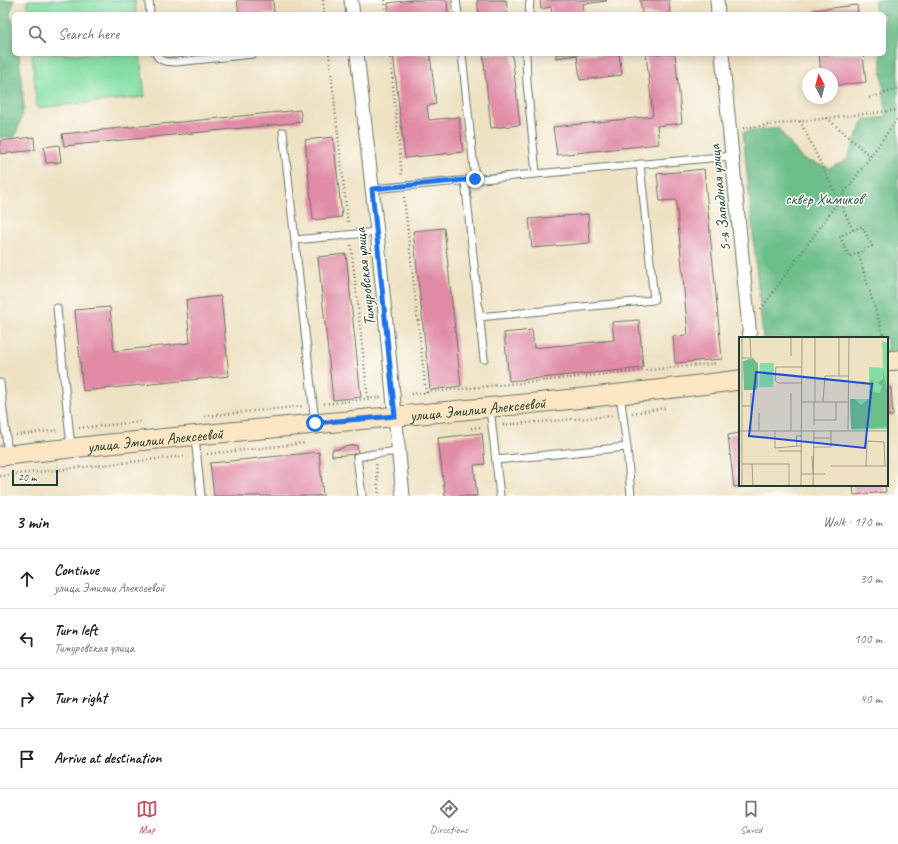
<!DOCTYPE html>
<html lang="en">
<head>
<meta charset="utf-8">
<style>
	body { margin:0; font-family:Caveat,sans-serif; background:#f2f2f2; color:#222 }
	.compass { position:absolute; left:802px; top:68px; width:36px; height:36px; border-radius:50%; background:#fff; box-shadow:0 2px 10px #0003; rotate:354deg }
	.scale { position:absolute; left:12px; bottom:10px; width:46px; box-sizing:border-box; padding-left:4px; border:2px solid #1f3d34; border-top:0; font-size:11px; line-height:14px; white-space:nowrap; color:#1f3d34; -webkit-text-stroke:3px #fdfcf7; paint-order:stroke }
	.stop { position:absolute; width:12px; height:12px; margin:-9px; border:3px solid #1a73e8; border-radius:50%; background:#fff }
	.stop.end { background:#1a73e8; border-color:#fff; box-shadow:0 1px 4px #0008 }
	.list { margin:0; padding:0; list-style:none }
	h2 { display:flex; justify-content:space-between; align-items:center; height:52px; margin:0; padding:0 16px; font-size:17px }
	h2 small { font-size:13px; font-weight:400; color:#767676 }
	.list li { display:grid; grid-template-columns:26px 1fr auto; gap:12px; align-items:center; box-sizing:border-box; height:60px; padding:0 16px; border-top:1px solid #e0e0e0 }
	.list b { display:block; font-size:15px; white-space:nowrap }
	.list p { margin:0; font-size:13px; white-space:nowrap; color:#767676 }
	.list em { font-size:13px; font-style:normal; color:#767676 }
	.icon { flex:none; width:22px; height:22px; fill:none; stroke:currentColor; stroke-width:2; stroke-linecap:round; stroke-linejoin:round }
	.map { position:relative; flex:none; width:898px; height:496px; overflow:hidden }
	.search { position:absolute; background:#fff; box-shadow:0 2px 10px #0003; left:12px; right:12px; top:12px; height:44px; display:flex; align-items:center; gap:10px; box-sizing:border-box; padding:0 14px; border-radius:6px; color:#767676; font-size:15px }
	.sheet { height:292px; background:#fff }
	nav { display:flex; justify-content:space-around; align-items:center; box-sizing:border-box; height:56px; border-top:1px solid #e0e0e0; background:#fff; font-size:11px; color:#767676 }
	nav a { display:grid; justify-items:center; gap:2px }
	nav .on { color:#d1495b }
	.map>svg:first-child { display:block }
	.green { fill:#85dfa5; stroke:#528e6c }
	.forest { fill:#6cbe8a; stroke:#467e5f }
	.building { fill:#e18ca7 }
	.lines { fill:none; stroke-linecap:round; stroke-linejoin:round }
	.lane-casing { stroke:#687766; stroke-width:9 }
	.street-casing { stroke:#687766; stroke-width:15 }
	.secondary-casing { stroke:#687766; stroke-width:21 }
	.path { stroke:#687766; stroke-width:2.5; stroke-dasharray:1 3; stroke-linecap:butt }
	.lane { stroke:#fff; stroke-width:7 }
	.street { stroke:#fff; stroke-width:13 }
	.secondary { stroke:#fce6c4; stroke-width:19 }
	.route { stroke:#1a73e8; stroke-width:5 }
	.labels { text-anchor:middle; stroke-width:3; stroke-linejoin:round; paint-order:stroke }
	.street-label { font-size:16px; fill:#1f3d34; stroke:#fdfcf7 }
	.park-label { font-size:16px; fill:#335d4b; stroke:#fdfcf7 }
	.inset-road { fill:none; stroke:#9ca08a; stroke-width:1 }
	.view { fill:#1d4ed8; fill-opacity:0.15; stroke:#1d4ed8; stroke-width:2 }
	.inset-edge { fill:none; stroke:#1f3d34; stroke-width:2 }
</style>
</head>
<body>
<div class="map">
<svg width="898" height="496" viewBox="0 0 898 496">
	<rect width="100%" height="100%" fill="#fdfcf7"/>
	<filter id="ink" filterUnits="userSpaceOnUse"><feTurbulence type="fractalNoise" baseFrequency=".025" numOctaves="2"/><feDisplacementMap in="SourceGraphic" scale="8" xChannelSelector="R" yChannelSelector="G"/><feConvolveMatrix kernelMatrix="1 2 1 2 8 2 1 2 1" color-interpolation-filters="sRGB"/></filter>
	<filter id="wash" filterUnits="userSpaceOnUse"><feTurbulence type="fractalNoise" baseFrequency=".012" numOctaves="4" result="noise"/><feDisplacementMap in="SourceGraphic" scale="16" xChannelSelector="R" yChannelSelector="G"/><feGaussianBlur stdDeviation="0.9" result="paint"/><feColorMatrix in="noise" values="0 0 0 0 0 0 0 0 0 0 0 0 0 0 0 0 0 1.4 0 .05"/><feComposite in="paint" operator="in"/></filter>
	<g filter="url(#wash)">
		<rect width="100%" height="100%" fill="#efe2c3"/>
		<!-- green -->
		<path class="green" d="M27,0h108l1,14h-108z
			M32,54h108l5,43 -108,11z"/>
		<!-- forest -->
		<path class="forest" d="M0,0h14l-4,15 4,11v28h5l5,54 -4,15 -5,14 -15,1z
			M874,0h24c0,7 -2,20 0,25v325l-11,1v-13h-124l-20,-206 35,-4 24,31 28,9 17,-8 16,-40 23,-3 -6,-63h4v-40h-8z"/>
		<g id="blocks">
			<!-- building -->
			<path class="building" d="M237,0h36l1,14h-35z
				M412,0h35l1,14h-59l-1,-11z
				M477,0h29l2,14h-29z
				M540,0h66l1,1 -24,3 1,10h-32l-1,-7 -10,2z
				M640,0h29l1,14h-28z
				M857,5l1,9h-44v-4z
				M393,54h37l6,50 -9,2 2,14 30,-3 4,35 -58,6z
				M483,54h29l8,71 -29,3z
				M556,54h63l3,21 -42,5 -3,-25 -21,3z
				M646,54h29l7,69 -25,3 2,18 -102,11 -4,-28 100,-11z
				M819,54h44l3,28 -34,4v-12h-11z
				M300,110l2,12 -238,24 -2,-12z
				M34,137l1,13 -35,4v-13z
				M333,137l9,80 -29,3 -8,-80z
				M59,145l2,17 -15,1 -2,-16z
				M704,169l18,190 -47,4 -2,-27 15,-1 -12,-135 -16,1 -3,-27z
				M588,214l2,29 -58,5 -3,-29z
				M444,228l17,158 -31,4 -17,-159z
				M346,254l15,143 -28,3 -15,-143z
				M221,296l8,80 -146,15 -8,-81 35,-3 4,44 76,-8 -4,-43z
				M639,320l4,48 -134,13 -5,-48 28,-3 2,18 80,-8 -2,-18z
				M887,388h4l2,28h-6z
				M482,433l3,31 -11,1 3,31h-32l-7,-58z
				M740,433v53l-6,1 -6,-52z
				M357,445l1,9 -26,2v-6l11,-2v-1z
				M319,452l4,44h-109l-4,-33z
				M853,485h32l1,7 -32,3z"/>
		</g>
	</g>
	<g filter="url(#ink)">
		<use href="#blocks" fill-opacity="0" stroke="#687766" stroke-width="1"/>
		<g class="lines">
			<defs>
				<path id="lane" d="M149,0l1,14
					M456,0l2,14
					M529,14l1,-14
					M156,54c4,8 12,8 20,8l77,-8
					M462,54l13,125
					M526,54l1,29 9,90
					M283,132l32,291
					M465,180l19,179
					M372,189l360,-33
					M295,240l82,-8
					M57,308l14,140
					M479,317l175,-17 -14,-136
					M0,383l8,71
					M620,395l7,52 4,49
					M490,409l10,87
					M195,437l6,59
					M496,460l131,-13
					M362,496l-5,-39 17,-3 24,-3"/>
				<path id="street" d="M351,0l2,14
					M717,0l1,14
					M357,54l20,178 26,264
					M722,54l28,284"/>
				<g id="secondary">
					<path d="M887,361l11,-1"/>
					<path id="s1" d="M0,456c246,-29 494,-45 740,-76"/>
				</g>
			</defs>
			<!-- lane casing -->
			<use href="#lane" class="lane-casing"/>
			<!-- street casing -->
			<use href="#street" class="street-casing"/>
			<!-- secondary casing -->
			<use href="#secondary" class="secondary-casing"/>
			<!-- path -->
			<path class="path" d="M323,0l1,14
				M385,0l1,14
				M329,54l19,170
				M390,54l12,122
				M869,98l29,-9
				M827,118l43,38
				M800,121l53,109 -13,6 9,21 9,-4 26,85
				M743,128l155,-18
				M404,197l22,196
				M853,230l9,-4 10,20 -14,7
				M351,245l17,154
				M761,309l137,-191
				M411,394l307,-31
				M324,404l57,-7
				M632,413l33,-5
				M205,416l98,-10
				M503,425l109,-9
				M79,428l61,-6
				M471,428l11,-1
				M16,435l42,-5
				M207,454l99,-11
				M376,464l3,32
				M0,476l186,-20"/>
			<!-- lane -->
			<use href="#lane" class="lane"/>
			<!-- street -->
			<use href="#street" class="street"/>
			<!-- secondary -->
			<use href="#secondary" class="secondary"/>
		</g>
	</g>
	<g class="lines" filter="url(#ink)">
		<!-- route -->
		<path class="route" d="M315,423l80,-7 -23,-227 103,-10"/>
	</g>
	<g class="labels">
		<!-- street labels -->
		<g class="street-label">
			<text transform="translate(719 198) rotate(-96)" y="6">5-я Западная улица</text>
			<text transform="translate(364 277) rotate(-96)" y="6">Тимуровская улица</text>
			<text dy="6" stroke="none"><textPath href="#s1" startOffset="480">улица Эмилии Алексеевой</textPath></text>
			<text dy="6" stroke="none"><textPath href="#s1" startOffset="156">улица Эмилии Алексеевой</textPath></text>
		</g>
		<!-- park labels -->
		<g class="park-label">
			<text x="824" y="204">сквер Химиков</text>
		</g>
	</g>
	<!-- overview -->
	<g transform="translate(739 337)">
		<rect width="149" height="149" fill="#efe2c3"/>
		<path d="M143,4l6,2v86l-36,1 -2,-31h19v-32l14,1zM21,26h14l-1,24h-14z" fill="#85dfa5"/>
		<path d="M14,21l5,6v22l-2,4h-12l-1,-29zM144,32l5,27v31l-37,2 -1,-30h5l6,6 8,-6 2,-20 3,2 -1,11 7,1 2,-7 -5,-3 6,-4z" fill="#6cbe8a"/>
		<path class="inset-road" d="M76,0v65M100,0v39M110,0h14M52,19v-19M3,21h9l-1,-21M62,46h-23l-3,-3 1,-13h25M52,56v38M63,65h46M75,65v23M84,65l2,-26h24M3,69h9v-13M12,69v25M75,83h22v-18M0,94h149M20,94v-18M36,94v17l22,-2M109,94l1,-94M62,99h-5l1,10h4M75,101h17M75,110h17v-16M39,114h23M73,119l1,17M3,127h47v22M13,127l1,22M92,129h57M127,129l1,-25 17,1 1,24M62,137h24M3,149v-149M62,149l1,-149M74,149l1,-55"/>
		<path class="view" d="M17,35l116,12 -7,64 -116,-12z"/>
		<rect width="149" height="149" class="inset-edge"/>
	</g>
</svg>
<svg class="compass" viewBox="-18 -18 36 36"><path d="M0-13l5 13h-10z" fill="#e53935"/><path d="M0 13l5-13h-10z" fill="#767676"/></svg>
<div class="scale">20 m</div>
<div class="stop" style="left:315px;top:423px"></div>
<div class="stop end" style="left:475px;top:179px"></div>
<div class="search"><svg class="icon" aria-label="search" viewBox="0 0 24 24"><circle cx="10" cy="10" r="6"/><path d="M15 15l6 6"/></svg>Search here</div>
</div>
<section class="sheet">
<h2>3 min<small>Walk · 170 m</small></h2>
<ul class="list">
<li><svg class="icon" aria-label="ahead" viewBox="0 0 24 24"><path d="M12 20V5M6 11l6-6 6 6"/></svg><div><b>Continue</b><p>улица Эмилии Алексеевой</p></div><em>30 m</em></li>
<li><svg class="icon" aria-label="left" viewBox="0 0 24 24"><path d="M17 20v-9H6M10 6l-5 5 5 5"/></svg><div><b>Turn left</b><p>Тимуровская улица</p></div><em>100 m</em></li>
<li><svg class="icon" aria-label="right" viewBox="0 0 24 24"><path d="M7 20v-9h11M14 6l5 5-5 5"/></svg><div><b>Turn right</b></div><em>40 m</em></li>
<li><svg class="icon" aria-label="arrive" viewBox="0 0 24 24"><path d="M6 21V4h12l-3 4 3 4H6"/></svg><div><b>Arrive at destination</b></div></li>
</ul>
</section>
<nav>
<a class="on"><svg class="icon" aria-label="map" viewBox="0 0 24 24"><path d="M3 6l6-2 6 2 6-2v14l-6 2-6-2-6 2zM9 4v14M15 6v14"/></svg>Map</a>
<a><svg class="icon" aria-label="directions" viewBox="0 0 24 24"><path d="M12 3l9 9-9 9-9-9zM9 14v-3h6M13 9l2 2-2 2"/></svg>Directions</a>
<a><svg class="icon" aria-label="saved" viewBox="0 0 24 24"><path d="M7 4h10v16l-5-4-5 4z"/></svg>Saved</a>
</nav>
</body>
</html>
